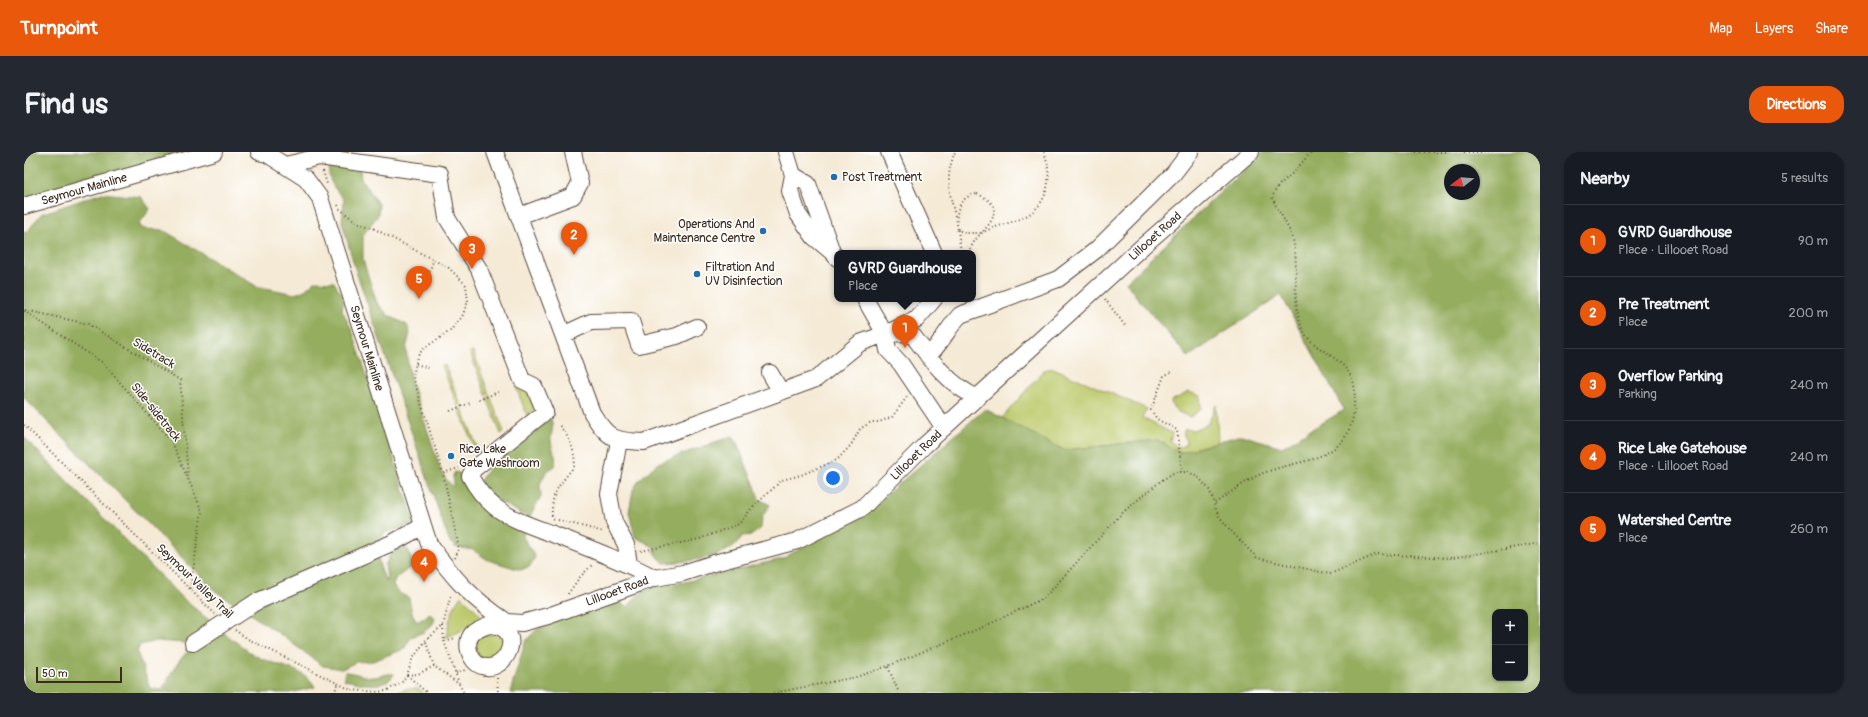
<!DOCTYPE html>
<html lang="en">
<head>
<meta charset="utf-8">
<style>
	body { margin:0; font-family:Pangolin,sans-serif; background:#242831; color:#f1f3f6 }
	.controls { position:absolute; right:12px; bottom:12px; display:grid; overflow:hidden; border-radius:8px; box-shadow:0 1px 3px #0004 }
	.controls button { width:36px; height:36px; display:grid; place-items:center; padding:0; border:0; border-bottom:1px solid #363941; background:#171b24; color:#f1f3f6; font:20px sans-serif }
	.compass { position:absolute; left:1420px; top:12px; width:36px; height:36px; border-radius:50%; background:#171b24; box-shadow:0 1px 3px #0004; rotate:253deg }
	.scale { position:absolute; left:12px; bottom:10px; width:86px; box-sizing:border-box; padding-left:4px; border:2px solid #3b2a1e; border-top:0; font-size:11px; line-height:14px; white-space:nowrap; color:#3b2a1e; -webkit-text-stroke:3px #fff; paint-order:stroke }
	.you { position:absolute; left:809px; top:326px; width:14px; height:14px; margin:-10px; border:3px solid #fff; border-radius:50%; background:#1a73e8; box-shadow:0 0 0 6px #1a73e833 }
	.badge { display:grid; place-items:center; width:26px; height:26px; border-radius:50%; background:#ea580c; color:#fff; font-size:13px; font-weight:700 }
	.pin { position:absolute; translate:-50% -33px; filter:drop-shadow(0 1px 2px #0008) }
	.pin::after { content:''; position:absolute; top:21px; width:14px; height:12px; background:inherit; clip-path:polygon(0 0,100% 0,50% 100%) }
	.popup { position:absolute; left:810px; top:98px; width:142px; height:52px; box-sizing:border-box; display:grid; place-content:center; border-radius:8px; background:#171b24; filter:drop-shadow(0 1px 3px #0005); font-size:13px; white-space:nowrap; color:#9ea1a6 }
	.popup b { font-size:15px; color:#f1f3f6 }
	.popup::after { content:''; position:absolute; left:50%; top:100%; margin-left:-8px; border:8px solid transparent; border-top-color:#171b24 }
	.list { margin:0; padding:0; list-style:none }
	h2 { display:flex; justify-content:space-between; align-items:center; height:52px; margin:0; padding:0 16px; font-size:17px }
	h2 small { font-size:13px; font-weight:400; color:#9ea1a6 }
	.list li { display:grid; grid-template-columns:26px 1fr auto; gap:12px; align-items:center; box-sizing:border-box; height:72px; padding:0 16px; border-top:1px solid #363941 }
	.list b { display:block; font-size:15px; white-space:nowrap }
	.list p { margin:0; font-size:13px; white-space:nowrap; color:#9ea1a6 }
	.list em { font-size:13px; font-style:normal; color:#9ea1a6 }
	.map { position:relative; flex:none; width:1516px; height:541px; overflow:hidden; border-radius:16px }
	header { display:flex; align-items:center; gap:24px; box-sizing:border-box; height:56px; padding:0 20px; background:#ea580c; color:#fff }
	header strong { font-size:19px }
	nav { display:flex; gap:22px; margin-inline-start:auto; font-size:14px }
	.intro { display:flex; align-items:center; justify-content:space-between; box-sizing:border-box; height:96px; padding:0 24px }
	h1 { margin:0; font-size:28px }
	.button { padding:10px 18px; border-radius:16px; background:#ea580c; color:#fff; font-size:14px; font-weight:700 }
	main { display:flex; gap:24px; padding:0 24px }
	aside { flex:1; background:#171b24; border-radius:16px; box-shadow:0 1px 3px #0004 }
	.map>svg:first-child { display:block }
	.green { fill:#bcc96a; stroke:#7c7a44 }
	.forest { fill:#95ad5e; stroke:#686c3e; fill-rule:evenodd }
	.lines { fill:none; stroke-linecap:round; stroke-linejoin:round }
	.minor-casing { stroke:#57473a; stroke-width:18 }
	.path { stroke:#57473a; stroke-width:2; stroke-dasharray:1 3; stroke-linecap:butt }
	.minor { stroke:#fff; stroke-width:16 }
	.poi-dot { fill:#1f6fb2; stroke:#fff; stroke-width:1.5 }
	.labels { text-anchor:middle; stroke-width:3; stroke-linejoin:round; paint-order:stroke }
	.poi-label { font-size:12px; fill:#3b2a1e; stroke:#fff; text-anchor:start }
	.street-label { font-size:12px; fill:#3b2a1e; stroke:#fff }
</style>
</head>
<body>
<header>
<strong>Turnpoint</strong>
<nav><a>Map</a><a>Layers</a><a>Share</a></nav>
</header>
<div class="intro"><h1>Find us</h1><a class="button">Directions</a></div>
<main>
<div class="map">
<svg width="1516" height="541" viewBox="0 0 1516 541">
	<rect width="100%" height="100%" fill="#fff"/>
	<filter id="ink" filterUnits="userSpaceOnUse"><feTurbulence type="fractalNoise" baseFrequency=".025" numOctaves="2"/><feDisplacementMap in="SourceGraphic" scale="8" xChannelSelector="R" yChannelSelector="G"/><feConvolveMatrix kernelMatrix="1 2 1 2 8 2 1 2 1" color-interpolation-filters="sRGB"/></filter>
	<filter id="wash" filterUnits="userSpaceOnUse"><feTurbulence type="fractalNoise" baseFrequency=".012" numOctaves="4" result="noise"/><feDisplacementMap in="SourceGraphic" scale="16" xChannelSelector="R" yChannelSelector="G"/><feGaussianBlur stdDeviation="0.9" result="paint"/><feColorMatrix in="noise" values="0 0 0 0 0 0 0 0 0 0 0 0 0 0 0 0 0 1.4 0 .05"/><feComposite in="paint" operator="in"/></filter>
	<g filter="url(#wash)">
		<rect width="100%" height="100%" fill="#f5ead6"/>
		<!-- green -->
		<path class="green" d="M449,199l16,43 -3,1 -16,-43z
			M421,213l16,40 -3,1 -16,-40z
			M1029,216l94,41 -5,9 30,15 -2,8 8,7 7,-3 2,-4 -4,-8 2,-4 8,1 15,-6 8,-19 2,37 -38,11 -22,-13 -95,10 -61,-32 42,-48z
			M495,233c9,7 22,23 8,31l-11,-29z
			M1165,240l11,4 1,13 -11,8c-7,-3 -18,-6 -19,-16z
			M466,244l14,36 -3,2 -14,-36z
			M438,256l18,47 -2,2 -19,-48z
			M437,444l22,21 -13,10 -23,10c-1,-9 7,-34 14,-41z
			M473,482l8,9c-9,13 -12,18 -28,14l-3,-16 6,-5z
			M382,537h13l5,4h-28z"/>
		<!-- forest -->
		<path class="forest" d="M0,0h165l-165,48z
			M1239,0h277v541h-1030l15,-51 11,-12 15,-11 65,-22 7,3 -1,5 6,2 8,-10 11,-9 29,-4 106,-25 87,-49 116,-101 79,41 94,-10 22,13 61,-18 41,12 62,-37 -63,-115 -93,62 -53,-62 -9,-13zM1426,18h24v24h-24zM1471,460h30v66h-30z
			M306,14l30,4 1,10 7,8 11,18 -1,9 -15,20v25l14,43 11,12 19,10 3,8 -4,16 4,29 32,96 10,12 2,-1 -1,-10 2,-3 4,1 65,58 -1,6 12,20 -5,9 -9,4 -33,-10 -15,-10 -18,-3 -6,-6 -94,-273 -13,-46 2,-22c-7,-9 -19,-21 -14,-34z
			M78,41l39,4 9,12 -11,15 4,5 20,1 93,56 39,8 10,-4 10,-9 19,1 10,15 -2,13 10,20 63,194 -31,9 -7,15 3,19 6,15 1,-4 -2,-13 7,-13 10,-5 6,2 5,16 -18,14 -2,7 8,8 8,4 3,15 5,9 13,-8 5,4 -2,6 -9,8 -13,5 -7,12 -31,12 -17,1 -14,7 -19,-3 -46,-34 -63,-42 -190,-192v-166l4,-1 13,-17z
			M527,267c4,13 -1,13 0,22 1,10 6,12 4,25l-9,6 -6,12 1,12 -12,22 -34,-19 -16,-17 18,-25z
			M0,285l157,160 29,24 2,6 -28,16 -27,-2 -17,4 -3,7 13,36 12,2c16,-30 26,-47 61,-58 11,8 23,19 35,25 17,9 48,11 57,30l-25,6h-266z
			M705,285l6,2 20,47 4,13 11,6 -8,12 -1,11 -9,7 -10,1c-10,22 -56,26 -78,27l-8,-8 -2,-8 -19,-10 -6,-25 4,-22 6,-10 19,-17z
			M321,520c10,0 20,6 30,5 7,-1 12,-4 19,-3 -8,17 -34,9 -49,6l-1,-5z"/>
	</g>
	<g filter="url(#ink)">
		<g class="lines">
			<defs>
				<path id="minor" d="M235,0l8,2 39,25 14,19 109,346c25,35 42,54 78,78
					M471,0l97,261c16,26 22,28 52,29l172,-63 44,-36 25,-9 32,-15 17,-20
					M762,0l7,23 -3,16 8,23 16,23 18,15 5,6
					M865,0l45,101
					M262,13l33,-8 121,17 7,44 32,51 43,111 12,6 11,26 -71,57 -4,7c6,12 14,22 25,31 16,12 36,19 55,26 36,14 71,27 105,45
					M769,23l15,9 24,68
					M0,54l190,-54
					M495,64l54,-20 7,-13 -7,-31
					M841,147l20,35 3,16 13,14 43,64
					M864,182l19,-1 7,4c17,23 36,49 64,61
					M539,183l28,-13 40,-1 8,24 38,-9 20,-9
					M904,204c13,-12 20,-28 32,-41l98,-36 38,-29 77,-76 17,-22
					M746,221l11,19
					M595,289l-10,53 5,28 12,23 3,19
					M483,470l15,1 26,-7 107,-38 28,-5 31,-10 83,-22 65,-33 63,-63 218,-199 108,-94
					M464,473c40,0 19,50 -6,41 -13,-4 -19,-25 -8,-34 4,-3 10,-5 14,-7z
					M169,491l63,-41 138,-60 29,-16"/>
			</defs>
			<!-- minor casing -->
			<use href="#minor" class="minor-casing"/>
			<!-- path -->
			<path class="path" d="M1392,0h32
				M1440,0h32
				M299,19l4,13
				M953,42c24,9 20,24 4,39h-14l-9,-3c-4,-17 1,-34 19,-36z
				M314,53l2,4 16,13 17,6 76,40 17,17 2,16 -6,16 -12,14 -27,18 -6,8 -4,20 30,96
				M931,64c-6,-25 -10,-40 0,-64
				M934,78l3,23
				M944,101c3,-6 8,-16 14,-20 13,-8 30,-9 44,-17 23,-12 27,-41 18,-64
				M397,137l7,-12 5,-16
				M1081,147l21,28
				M1,158l63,14 92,56 8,97
				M0,159l79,52 69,79 30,69 -12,79
				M392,212l13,4
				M1147,220l-7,4 -13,34 6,9 20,11 5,42
				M455,248l19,-8
				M426,259l20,-8
				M0,273l191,189
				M1191,351c14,-9 31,-23 46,-29 38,-16 89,-10 93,-66 0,-9 2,-19 -1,-27 -10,-27 -41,-29 -51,-53 -11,-26 -3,-57 -8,-84 -4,-18 -15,-30 -22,-47l6,-11 17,-15 16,-19
				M530,367l-2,-1c-1,-28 7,-31 23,-53 -1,-17 -5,-27 -16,-40
				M534,368l46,12
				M617,399l58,-12 40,-15 12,-15 31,-29 19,-5 36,-15 14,-15 9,-16 11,-7h8l13,-5 15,-20
				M431,406l4,-9 -16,-76 16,-5
				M544,442l11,-16 14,-14
				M419,474l1,15 12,-3
				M211,478l13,9 103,51 27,2 8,-1 16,-9 5,-7 5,-15 13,-19 18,-15 8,-32
				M420,489l15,42
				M402,490l8,24 25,18 5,9
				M864,515l11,26
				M432,521l9,-3
				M383,523l11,-1 16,-8
				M383,523l20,18
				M473,526l1,15
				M310,541l4,-9
				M749,541l83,-16 32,-11 95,-39 61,-29 78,-85 40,-33 13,-8h14l10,6 10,11 9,26 14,17 25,26 73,16 47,-20 75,4 88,-15"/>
			<!-- minor -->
			<use href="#minor" class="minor"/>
		</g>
	</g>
	<!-- markers -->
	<g class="poi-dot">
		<circle cx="810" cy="25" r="4"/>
		<circle cx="739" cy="79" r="4"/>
		<circle cx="673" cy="122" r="4"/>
		<circle cx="427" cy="304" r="4"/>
	</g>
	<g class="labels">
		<!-- poi labels -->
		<g class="poi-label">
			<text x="818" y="29">Post Treatment</text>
			<text x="731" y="76" text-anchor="end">Operations And<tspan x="731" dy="14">Maintenance Centre</tspan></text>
			<text x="681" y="119">Filtration And<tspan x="681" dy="14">UV Disinfection</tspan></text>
			<text x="435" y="301">Rice Lake<tspan x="435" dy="14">Gate Washroom</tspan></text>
		</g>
		<!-- street labels -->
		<g class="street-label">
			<text transform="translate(60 37) rotate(-16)" y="4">Seymour Mainline</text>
			<text transform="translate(1131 84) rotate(-42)" y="4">Lillooet Road</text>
			<text transform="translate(343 196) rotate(73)" y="4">Seymour Mainline</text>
			<text transform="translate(130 201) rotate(31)" y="4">Sidetrack</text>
			<text transform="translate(132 260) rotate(51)" y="4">Side-sidetrack</text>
			<text transform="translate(892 303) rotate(-44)" y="4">Lillooet Road</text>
			<text transform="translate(171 429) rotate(44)" y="4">Seymour Valley Trail</text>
			<text transform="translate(593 439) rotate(-20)" y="4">Lillooet Road</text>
		</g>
	</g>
</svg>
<div class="controls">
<button>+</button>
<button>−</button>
</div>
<svg class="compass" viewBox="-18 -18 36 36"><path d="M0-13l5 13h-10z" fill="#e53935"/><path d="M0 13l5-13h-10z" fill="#9ea1a6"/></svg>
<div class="scale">50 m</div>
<div class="you"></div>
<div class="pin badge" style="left:881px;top:196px">1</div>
<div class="popup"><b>GVRD Guardhouse</b>Place</div>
<div class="pin badge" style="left:550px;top:103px">2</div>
<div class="pin badge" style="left:448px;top:117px">3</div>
<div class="pin badge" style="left:400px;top:430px">4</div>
<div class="pin badge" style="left:395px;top:147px">5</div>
</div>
<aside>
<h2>Nearby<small>5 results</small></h2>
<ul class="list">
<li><span class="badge">1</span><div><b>GVRD Guardhouse</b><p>Place · Lillooet Road</p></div><em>90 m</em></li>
<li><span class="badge">2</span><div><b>Pre Treatment</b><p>Place</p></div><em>200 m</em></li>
<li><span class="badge">3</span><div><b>Overflow Parking</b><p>Parking</p></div><em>240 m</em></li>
<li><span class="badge">4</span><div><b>Rice Lake Gatehouse</b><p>Place · Lillooet Road</p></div><em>240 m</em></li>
<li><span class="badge">5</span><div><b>Watershed Centre</b><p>Place</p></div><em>260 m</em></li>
</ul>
</aside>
</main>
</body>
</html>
